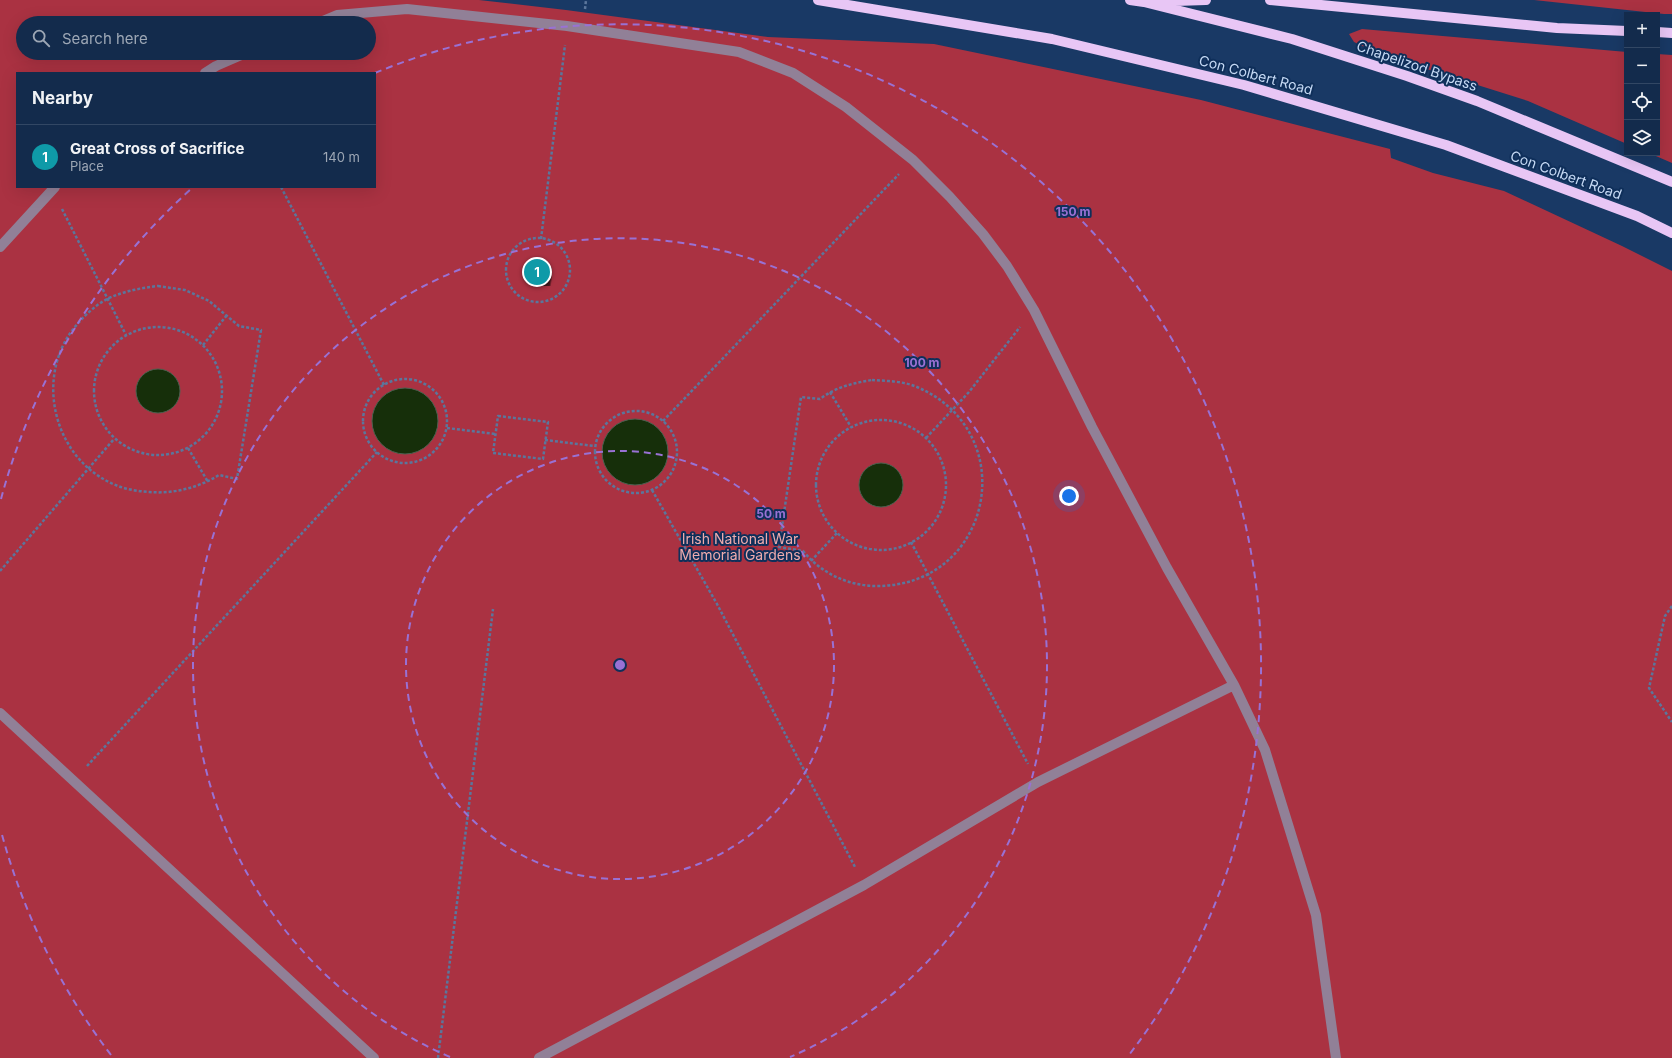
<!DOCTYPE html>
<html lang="en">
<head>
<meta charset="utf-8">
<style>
	body { margin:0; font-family:Inter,sans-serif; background:#203756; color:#f1f3f6 }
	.controls { position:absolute; right:12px; top:12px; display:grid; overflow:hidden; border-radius:0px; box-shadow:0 4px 16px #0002 }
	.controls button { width:36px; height:36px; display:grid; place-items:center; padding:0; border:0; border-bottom:1px solid #324764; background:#132b4c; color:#f1f3f6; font:20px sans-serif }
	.you { position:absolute; left:1069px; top:496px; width:14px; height:14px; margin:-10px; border:3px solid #fff; border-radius:50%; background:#1a73e8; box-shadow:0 0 0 6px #1a73e833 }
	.badge { display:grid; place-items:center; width:26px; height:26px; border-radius:50%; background:#1a73e8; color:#fff; font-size:13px; font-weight:700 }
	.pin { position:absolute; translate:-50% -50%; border:2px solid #fff; box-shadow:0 1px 4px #0006 }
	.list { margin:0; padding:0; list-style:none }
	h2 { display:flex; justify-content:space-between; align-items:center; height:52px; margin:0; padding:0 16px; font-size:17px }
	h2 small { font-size:13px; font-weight:400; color:#9da7b5 }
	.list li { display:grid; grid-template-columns:26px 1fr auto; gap:12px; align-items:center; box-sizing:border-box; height:64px; padding:0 16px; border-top:1px solid #324764 }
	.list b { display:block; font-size:15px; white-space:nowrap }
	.list p { margin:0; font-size:13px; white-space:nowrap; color:#9da7b5 }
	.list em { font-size:13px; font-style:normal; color:#9da7b5 }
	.icon { flex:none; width:22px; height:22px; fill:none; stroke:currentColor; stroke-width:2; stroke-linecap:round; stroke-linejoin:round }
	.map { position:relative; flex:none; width:1672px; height:1058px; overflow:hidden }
	.search { position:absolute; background:#132b4c; box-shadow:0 4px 16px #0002; left:16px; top:16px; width:360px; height:44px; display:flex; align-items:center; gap:10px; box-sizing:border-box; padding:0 14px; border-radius:22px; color:#9da7b5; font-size:15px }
	.panel { position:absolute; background:#132b4c; box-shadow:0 4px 16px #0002; left:16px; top:72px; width:360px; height:116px; border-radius:0px }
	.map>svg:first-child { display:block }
	.green { fill:#aa3242; fill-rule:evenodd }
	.water { fill:#162f0a; stroke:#4a6250 }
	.building { fill:#694f26; stroke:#916e36; filter:url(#shadow) }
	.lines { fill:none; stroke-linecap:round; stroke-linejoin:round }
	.path { stroke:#5b769c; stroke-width:2.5; stroke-dasharray:3 2; stroke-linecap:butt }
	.minor { stroke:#918097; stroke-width:10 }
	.major { stroke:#e8c6f5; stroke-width:10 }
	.ring { fill:none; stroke:#9971d4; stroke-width:2; stroke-dasharray:7 5 }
	.labels { text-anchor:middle; stroke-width:4; stroke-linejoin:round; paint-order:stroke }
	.street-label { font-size:14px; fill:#c5d9f4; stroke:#0f2f5a }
	.park-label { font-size:14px; fill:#efabad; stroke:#0f2f5a }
	.centre { fill:#9971d4; stroke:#0f2f5a; stroke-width:2 }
	.ring-label { font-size:12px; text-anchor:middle; font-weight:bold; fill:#9971d4; stroke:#0f2f5a; stroke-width:4; stroke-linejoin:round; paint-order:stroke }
</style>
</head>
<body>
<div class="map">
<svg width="1672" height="1058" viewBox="0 0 1672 1058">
	<defs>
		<filter id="shadow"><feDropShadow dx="3.5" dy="3.5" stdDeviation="0" flood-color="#0009"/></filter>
	</defs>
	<rect width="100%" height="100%" fill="#193965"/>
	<!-- green -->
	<path class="green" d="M0,0h479l87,10 202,27 166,7 267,56 189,49 1,9 42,15 71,18 118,55 50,25v787h-1672zM23,23h346v30h-346zM17,73h358v114h-358z
		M1534,0h138v14h-8z
		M1362,29l265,23v92l-99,-43 -146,-46 -28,-13 -5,-8z
		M1657,54l15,1v108l-23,-10h8z"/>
	<!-- water -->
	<path class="water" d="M136 391a22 22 0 1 1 44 0a22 22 0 1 1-44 0Z
		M372 421a33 33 0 1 1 66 0a33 33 0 1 1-66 0Z
		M602 452a33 33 0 1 1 66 0a33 33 0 1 1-66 0Z
		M859 485a22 22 0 1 1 44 0a22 22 0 1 1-44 0Z"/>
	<!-- building -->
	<path class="building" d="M528,262l21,3 -3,18 -20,-3z"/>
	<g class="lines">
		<!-- path -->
		<path class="path" d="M585,9l1,-9
			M281,187l103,198
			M62,209l64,126
			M506 270a32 32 0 1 1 64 0a32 32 0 1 1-64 0Z
			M541,239l24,-194
			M158,286l27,4 24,11 30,25 22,4 -24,149 -18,-4c-21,13 -46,19 -70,17 -13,-1 -26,-3 -38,-9 -58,-27 -76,-106 -37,-155 10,-12 21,-23 35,-30 16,-7 32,-10 49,-12z
			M94 391a64 64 0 1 1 128 0a64 64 0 1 1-128 0Z
			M203,345l24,-30
			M363 421a42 42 0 1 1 84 0a42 42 0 1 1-84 0Z
			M872,380c15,1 31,1 45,7 106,45 76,199 -40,199 -29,0 -56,-13 -74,-35l-24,-4 22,-150 19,2c16,-12 33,-16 52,-19z
			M830,392l21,35
			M595 452a41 41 0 1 1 82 0a41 41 0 1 1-82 0Z
			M498,416l50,6 -5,37 -50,-6z
			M816 485a65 65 0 1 1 130 0a65 65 0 1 1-130 0Z
			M663,421l236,-247
			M447,428l48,6
			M926,438l43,-46 51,-65
			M545,440l49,6
			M188,448l20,34
			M652,490l65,114 138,263
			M911,542l117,222
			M811,561l26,-28
			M0,571l114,-132
			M1672,606l-7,10 -16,72 23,34
			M87,766l290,-314
			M438,1058l55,-449"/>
		<!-- minor -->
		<path class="minor" d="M318,23l19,-8 70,-6 160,17 172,26 54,21 53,34 67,53 37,37 33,37 24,32 27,44 58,117 75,141 67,117 31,65 51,165 20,143
			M205,73l11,-7 30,-13
			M0,247l55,-60
			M0,713l374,345
			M539,1058l325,-173 174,-103 196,-97"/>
		<!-- major -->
		<path class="major" d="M818,0l234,39 192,46 202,60 191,71 35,17
			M1130,0l14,2 62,-2
			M1270,0l287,28 70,3
			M1144,2l148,37 115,37 70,25 195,81
			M1657,32l15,1"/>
	</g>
	<!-- distance rings -->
	<g class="ring">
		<circle cx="620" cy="665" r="214"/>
		<path d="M450 1057A427 427 0 1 1 790 1057"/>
		<path d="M111 1055A641 641 0 0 1 1 831M1 499A641 641 0 0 1 191 189M375 73A641 641 0 0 1 1129 1055"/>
	</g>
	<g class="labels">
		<!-- street labels -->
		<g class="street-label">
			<text transform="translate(1417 66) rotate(19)" y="5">Chapelizod Bypass</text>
			<text transform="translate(1256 75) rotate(15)" y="5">Con Colbert Road</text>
			<text transform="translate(1566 175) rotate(20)" y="5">Con Colbert Road</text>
		</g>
		<!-- park labels -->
		<g class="park-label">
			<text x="740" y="544">Irish National War<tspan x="740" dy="16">Memorial Gardens</tspan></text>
		</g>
	</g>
	<circle cx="620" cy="665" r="6" class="centre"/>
	<g class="ring-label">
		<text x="1073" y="216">150 m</text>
		<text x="922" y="367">100 m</text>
		<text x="771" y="518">50 m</text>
	</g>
</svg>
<div class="controls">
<button>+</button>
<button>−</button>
<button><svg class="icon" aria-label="locate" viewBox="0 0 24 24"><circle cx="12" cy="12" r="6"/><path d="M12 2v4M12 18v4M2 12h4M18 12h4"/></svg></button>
<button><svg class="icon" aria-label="layers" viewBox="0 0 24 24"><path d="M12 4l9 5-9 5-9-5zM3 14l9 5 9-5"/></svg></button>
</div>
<div class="you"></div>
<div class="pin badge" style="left:537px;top:272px;background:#0f9aa8">1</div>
<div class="search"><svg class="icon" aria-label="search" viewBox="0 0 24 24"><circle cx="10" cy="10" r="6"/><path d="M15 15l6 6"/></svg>Search here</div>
<section class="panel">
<h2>Nearby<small></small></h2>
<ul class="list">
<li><span class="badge" style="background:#0f9aa8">1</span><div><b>Great Cross of Sacrifice</b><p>Place</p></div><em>140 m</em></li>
</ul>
</section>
</div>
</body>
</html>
